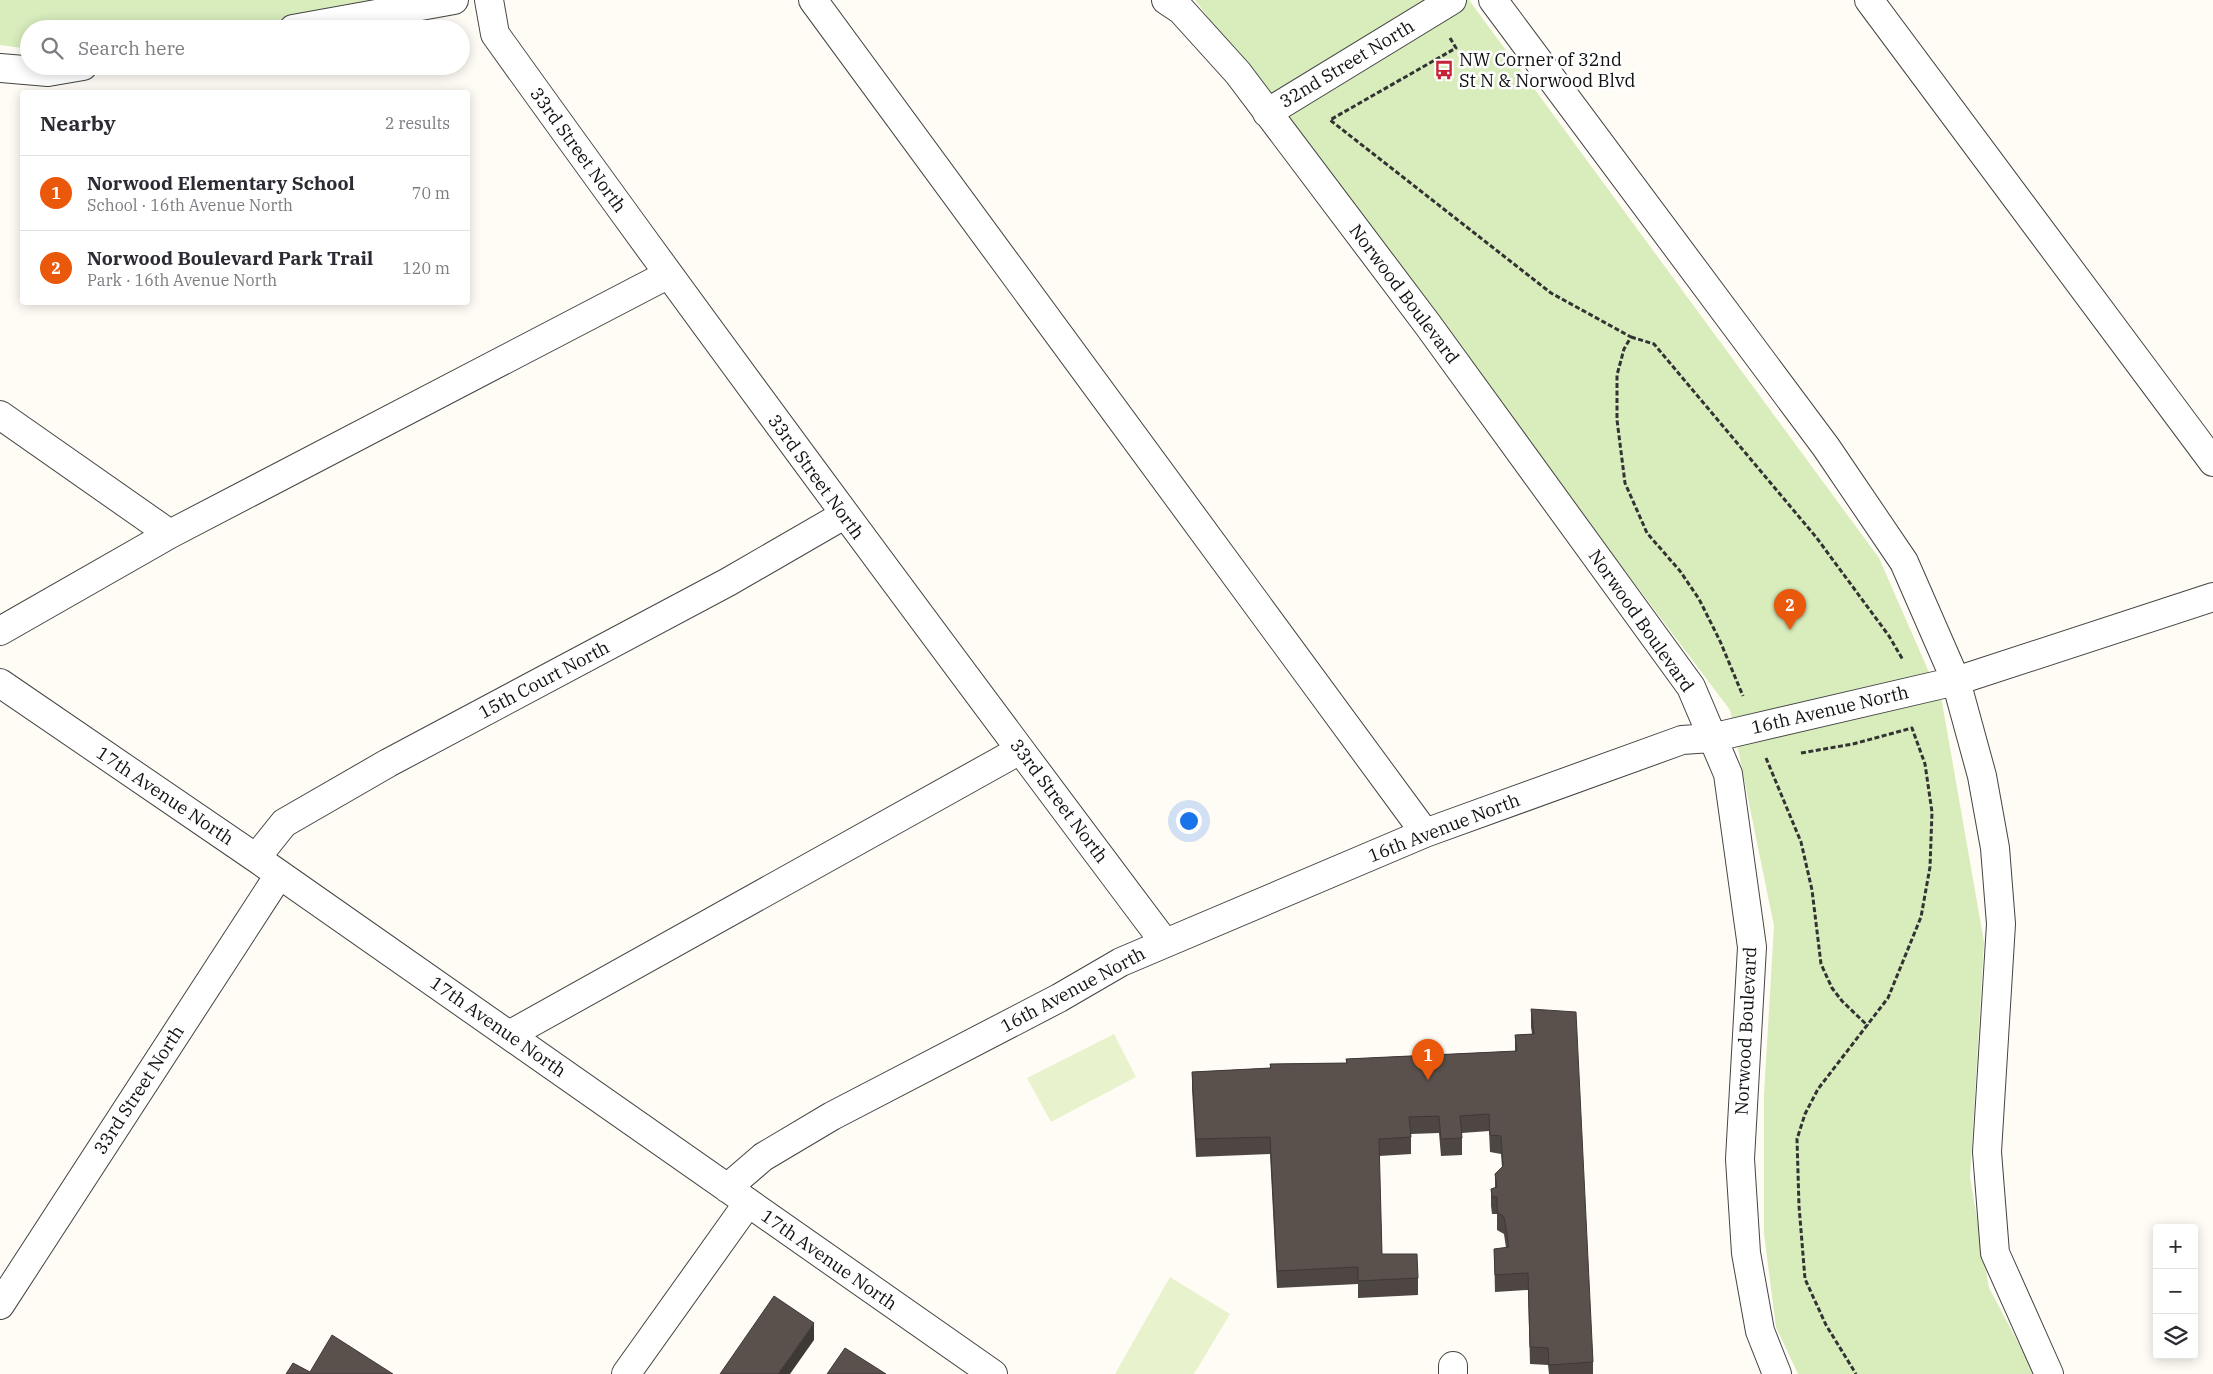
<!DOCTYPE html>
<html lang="en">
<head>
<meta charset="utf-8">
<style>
	body { margin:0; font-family:"IBM Plex Serif",serif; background:#f7f7f7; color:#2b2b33 }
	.controls { position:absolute; right:15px; bottom:15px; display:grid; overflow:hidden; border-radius:5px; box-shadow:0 2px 12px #0003 }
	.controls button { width:45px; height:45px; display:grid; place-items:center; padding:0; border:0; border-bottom:1px solid #e1e1e2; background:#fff; color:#2b2b33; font:25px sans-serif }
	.you { position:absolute; left:1188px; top:820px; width:18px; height:18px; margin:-12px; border:4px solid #fff; border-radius:50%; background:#1a73e8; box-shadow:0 0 0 8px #1a73e833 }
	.badge { display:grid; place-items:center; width:32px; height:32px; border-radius:50%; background:#ea580c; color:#fff; font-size:16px; font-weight:700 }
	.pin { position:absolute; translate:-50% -41px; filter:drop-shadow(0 1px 2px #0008) }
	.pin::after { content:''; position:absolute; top:26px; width:18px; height:15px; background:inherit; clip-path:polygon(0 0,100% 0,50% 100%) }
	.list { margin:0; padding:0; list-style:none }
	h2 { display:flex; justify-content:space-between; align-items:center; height:65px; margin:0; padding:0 20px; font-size:21px }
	h2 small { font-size:16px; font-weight:400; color:#7c7c81 }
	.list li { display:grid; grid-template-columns:32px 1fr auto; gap:15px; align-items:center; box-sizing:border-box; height:75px; padding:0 20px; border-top:1px solid #e1e1e2 }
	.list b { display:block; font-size:19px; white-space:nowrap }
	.list p { margin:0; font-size:16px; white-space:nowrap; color:#7c7c81 }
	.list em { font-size:16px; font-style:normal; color:#7c7c81 }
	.icon { flex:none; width:28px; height:28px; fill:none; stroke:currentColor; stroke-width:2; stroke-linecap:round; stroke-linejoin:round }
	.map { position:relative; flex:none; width:2213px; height:1374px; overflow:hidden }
	.search { position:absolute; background:#fff; box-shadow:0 2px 12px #0003; left:20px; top:20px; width:450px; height:55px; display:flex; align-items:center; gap:12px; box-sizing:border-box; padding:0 18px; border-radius:28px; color:#7c7c81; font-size:19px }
	.panel { position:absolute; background:#fff; box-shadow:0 2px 12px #0003; left:20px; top:90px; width:450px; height:215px; border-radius:5px }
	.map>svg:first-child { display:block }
	.green { fill:#d8ecbc }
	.pitch { fill:#e8f3ce }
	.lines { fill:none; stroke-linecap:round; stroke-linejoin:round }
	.minor-casing { stroke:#444; stroke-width:30 }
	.path { stroke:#333; stroke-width:3; stroke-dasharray:5 2.5; stroke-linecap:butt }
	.minor { stroke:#fff; stroke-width:28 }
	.wall { fill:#4d4642 }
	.shaded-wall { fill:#3f3936 }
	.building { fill:#5a514d; stroke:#3f3936 }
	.labels { text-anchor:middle; stroke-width:5; stroke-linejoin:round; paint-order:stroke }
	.poi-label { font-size:18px; fill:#111; stroke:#fff; text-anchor:start }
	.street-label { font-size:18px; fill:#111; stroke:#fff }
</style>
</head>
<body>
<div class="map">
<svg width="2213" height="1374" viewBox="0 0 2213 1374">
	<rect width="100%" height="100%" fill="#fffcf5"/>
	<!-- green -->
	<path class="green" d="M0,0h429l-214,29h-186v20l-29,-4z
		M1195,0h274l410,558 63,144 42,240 -14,236 19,110 46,86h-237l-22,-47 -12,-93v-140l10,-168 -44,-216z"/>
	<!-- pitch -->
	<path class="pitch" d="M1114,1034l22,43 -85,45 -24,-44z
		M1170,1277l60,37 -36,60h-79z"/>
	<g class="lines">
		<defs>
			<path id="minor" d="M489,0l6,34c219,306 444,608 670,909
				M813,0l612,833
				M1166,0l15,10 57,63 190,252 263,362 37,87 24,173 -12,212 6,94 14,78 17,43
				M1493,0l333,447 78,115 52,119 26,95 13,72 6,76 -14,228 8,101 54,121
				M1869,0l344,462
				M293,29l161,-29
				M0,68l48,4 35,-6
				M1267,113l185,-113
				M0,415l170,119
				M0,631l170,-97 497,-259
				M0,683l256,175 737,516
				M256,858l28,-35 104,-60 340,-181 116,-67
				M509,1035l511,-285
				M727,1188l36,-31 69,-41 227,-118 62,-36 304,-129 257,-93 29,-2 245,-57 257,-84
				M0,1305l279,-430
				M1453,1366v8
				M626,1374l122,-171"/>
		</defs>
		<!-- minor casing -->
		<use href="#minor" class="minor-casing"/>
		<!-- path -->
		<path class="path" d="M1450,38l6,10 -126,72 221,173 80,44 -7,12 -7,26v45l8,63 22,50 33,38 19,28 21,42 23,55
			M1631,337l23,7 162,193 73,99 14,24
			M1801,753l52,-9 59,-16 13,36 7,48 -2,55 -9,50 -33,81 -70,91 -13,25 -8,25 2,67 6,73 21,46 30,49
			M1766,758l35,84 11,48 9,74 11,24 10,13 26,25"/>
		<!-- minor -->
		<use href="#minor" class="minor"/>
	</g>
	<!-- wall -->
	<path class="wall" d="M1531,1009l62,353v12h-44l-1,-9 -18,-1 -2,-74 -33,2 -1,-43 12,-1 -2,-14 -7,-4v-16h-5l-1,-8v-17l4,-1v-14l7,-7 -1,-13 -11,-2 -1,-21 -27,2v22l-21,1 -2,-23 -28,1v20l-32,2 3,98 36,24v17l-60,3v-14l-81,4 -7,-134 -74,3 -4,-68v-17l78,-4v-4l76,-1v-4l169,-8v-16l17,-1 -1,-7z"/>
	<!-- shaded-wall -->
	<path class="shaded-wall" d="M814,1323v17l-24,34h-12z"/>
	<!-- building -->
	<path class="building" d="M1531,1009l45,3 17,350 -44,3 -1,-17 -18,-1 -2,-74 -33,2 -1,-26 15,-2 -5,-30 -7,-5v-15h-5l-1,-8 6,-2 -2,-13 8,-8 -2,-30 -11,-1 -1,-21 -29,2 2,22 -21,1 -2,-23 -30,1 2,20 -32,2 3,115h35l1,24 -60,3v-14l-81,4 -7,-134 -74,2 -4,-67 79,-4 -1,-4 77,-1 -1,-4 171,-8 -2,-16 19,-1z
		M774,1296l40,27 -36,51h-58z
		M332,1335l61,39h-107l7,-11 17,9z
		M845,1348l41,26h-59z"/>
	<!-- icons -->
	<defs>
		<symbol id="bus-bare" viewBox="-9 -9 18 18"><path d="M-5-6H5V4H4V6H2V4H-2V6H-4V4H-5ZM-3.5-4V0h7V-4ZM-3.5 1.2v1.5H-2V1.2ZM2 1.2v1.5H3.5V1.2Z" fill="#c72336" stroke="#fff" stroke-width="2.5" paint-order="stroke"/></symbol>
	</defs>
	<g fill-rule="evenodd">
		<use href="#bus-bare" x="1430" y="56" width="28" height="28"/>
	</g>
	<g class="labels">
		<!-- poi labels -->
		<g class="poi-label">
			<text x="1459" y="66">NW Corner of 32nd<tspan x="1459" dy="21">St N &amp; Norwood Blvd</tspan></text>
		</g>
		<!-- street labels -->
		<g class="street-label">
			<text transform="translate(1347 64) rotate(-31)" y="6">32nd Street North</text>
			<text transform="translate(578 150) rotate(54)" y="6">33rd Street North</text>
			<text transform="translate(1404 294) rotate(53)" y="6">Norwood Boulevard</text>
			<text transform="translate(816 477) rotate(54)" y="6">33rd Street North</text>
			<text transform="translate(1641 621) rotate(55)" y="6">Norwood Boulevard</text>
			<text transform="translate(544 680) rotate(-28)" y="6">15th Court North</text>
			<text transform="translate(1830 710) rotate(-13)" y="6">16th Avenue North</text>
			<text transform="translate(165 796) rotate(34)" y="6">17th Avenue North</text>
			<text transform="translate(1059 801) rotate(53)" y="6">33rd Street North</text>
			<text transform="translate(1444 828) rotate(-21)" y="6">16th Avenue North</text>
			<text transform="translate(1073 990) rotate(-28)" y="6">16th Avenue North</text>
			<text transform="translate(498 1027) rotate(35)" y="6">17th Avenue North</text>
			<text transform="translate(1746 1031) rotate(-87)" y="6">Norwood Boulevard</text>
			<text transform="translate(139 1090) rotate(-57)" y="6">33rd Street North</text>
			<text transform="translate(829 1260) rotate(35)" y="6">17th Avenue North</text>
		</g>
	</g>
</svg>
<div class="controls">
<button>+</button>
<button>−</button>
<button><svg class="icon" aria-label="layers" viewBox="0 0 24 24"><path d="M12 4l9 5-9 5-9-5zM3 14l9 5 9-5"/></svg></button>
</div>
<div class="you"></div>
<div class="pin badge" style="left:1428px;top:1080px">1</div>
<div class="pin badge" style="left:1790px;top:630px">2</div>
<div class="search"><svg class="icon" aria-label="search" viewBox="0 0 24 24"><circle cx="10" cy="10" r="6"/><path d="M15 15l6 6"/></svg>Search here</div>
<section class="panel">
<h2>Nearby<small>2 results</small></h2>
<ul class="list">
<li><span class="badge">1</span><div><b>Norwood Elementary School</b><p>School · 16th Avenue North</p></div><em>70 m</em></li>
<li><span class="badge">2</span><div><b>Norwood Boulevard Park Trail</b><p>Park · 16th Avenue North</p></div><em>120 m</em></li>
</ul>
</section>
</div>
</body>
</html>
